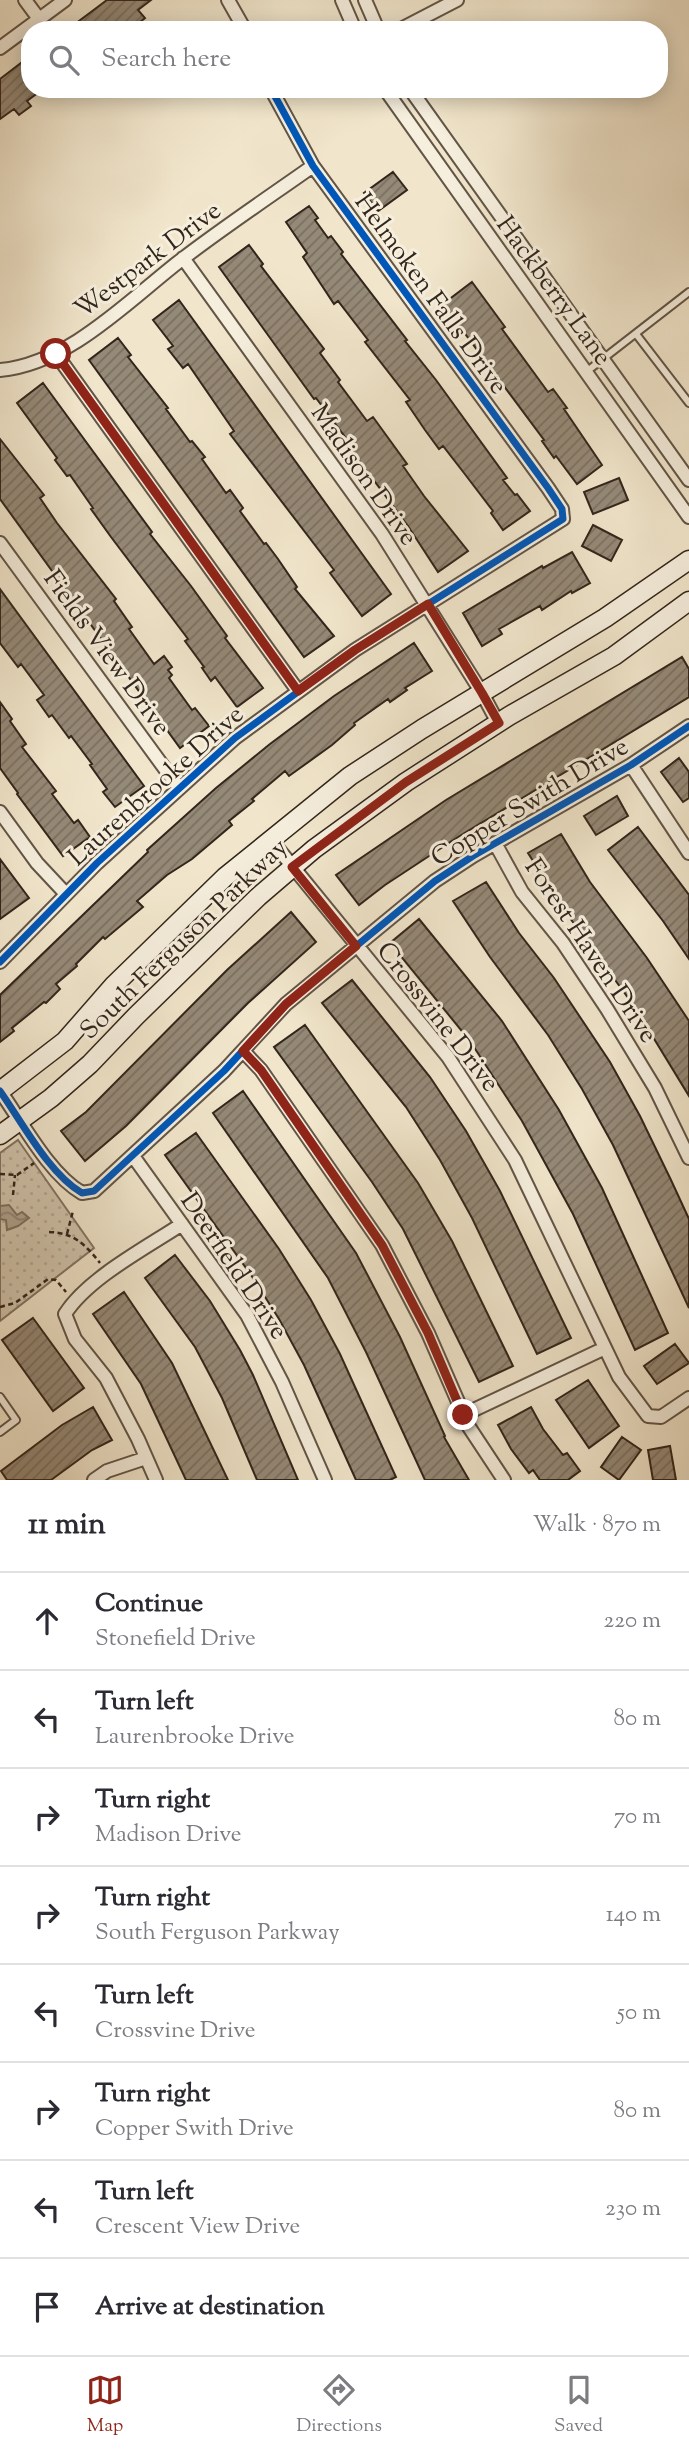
<!DOCTYPE html>
<html lang="en">
<head>
<meta charset="utf-8">
<style>
	body { margin:0; font-family:"Sorts Mill Goudy",serif; background:#f2f2f3; color:#2b2b33 }
	.stop { position:absolute; width:21px; height:21px; margin:-16px; border:5px solid #8f2418; border-radius:50%; background:#fff }
	.stop.end { background:#8f2418; border-color:#fff; box-shadow:0 2px 7px #0008 }
	.list { margin:0; padding:0; list-style:none }
	h2 { display:flex; justify-content:space-between; align-items:center; height:91px; margin:0; padding:0 28px; font-size:30px }
	h2 small { font-size:23px; font-weight:400; color:#7c7c81 }
	.list li { display:grid; grid-template-columns:46px 1fr auto; gap:21px; align-items:center; box-sizing:border-box; height:98px; padding:0 28px; border-top:2px solid #e1e1e2 }
	.list b { display:block; font-size:26px; white-space:nowrap }
	.list p { margin:0; font-size:23px; white-space:nowrap; color:#7c7c81 }
	.list em { font-size:23px; font-style:normal; color:#7c7c81 }
	.icon { flex:none; width:38px; height:38px; fill:none; stroke:currentColor; stroke-width:2; stroke-linecap:round; stroke-linejoin:round }
	.map { position:relative; flex:none; width:689px; height:1480px; overflow:hidden }
	.search { position:absolute; background:#fff; box-shadow:0 4px 18px #0003; left:21px; right:21px; top:21px; height:77px; display:flex; align-items:center; gap:18px; box-sizing:border-box; padding:0 24px; border-radius:28px; color:#7c7c81; font-size:26px }
	.sheet { height:875px; background:#fff }
	nav { display:flex; justify-content:space-around; align-items:center; box-sizing:border-box; height:98px; border-top:2px solid #e1e1e2; background:#fff; font-size:19px; color:#7c7c81 }
	nav a { display:grid; justify-items:center; gap:4px }
	nav .on { color:#8f2418 }
	.map>svg:first-child { display:block }
	.park { fill:url(#park-dots); stroke:#827564; stroke-width:2 }
	.water { fill:url(#water-waves); stroke:#7e7161; stroke-width:2 }
	.building { fill:url(#building-hatch); stroke:#32251b; stroke-width:2 }
	.lines { fill:none; stroke-linecap:round; stroke-linejoin:round }
	.lane-casing { stroke:#625547; stroke-width:10 }
	.street-casing { stroke:#625547; stroke-width:16 }
	.secondary-casing { stroke:#32251b; stroke-width:21 }
	.path { stroke:#32251b; stroke-width:2.5; stroke-dasharray:5 3.5; stroke-linecap:butt }
	.lane { stroke:#f6efde; stroke-width:6 }
	.street { stroke:#f6efde; stroke-width:12 }
	.secondary { stroke:#f6efde; stroke-width:18 }
	.cycleway-casing { stroke:#f6efde; stroke-width:11 }
	.cycleway { stroke:#0057b8; stroke-width:7 }
	.route { stroke:#8f2418; stroke-width:9 }
	.labels { text-anchor:middle; stroke-width:6; stroke-linejoin:round; paint-order:stroke }
	.street-label { font-size:26px; fill:#32251b; stroke:#f6efde }
</style>
</head>
<body>
<div class="map">
<svg width="689" height="1480" viewBox="0 0 689 1480">
	<defs>
		<pattern id="park-dots" width="8" height="8" patternUnits="userSpaceOnUse" patternTransform="scale(1.75)"><rect width="8" height="8" fill="#d1c5ae"/><path d="M2 2h.1M6 6h.1" fill="none" stroke="#b4a995" stroke-width="1.8" stroke-linecap="round"/></pattern>
		<pattern id="water-waves" width="16" height="10" patternUnits="userSpaceOnUse" patternTransform="scale(1.75)"><rect width="16" height="10" fill="#b0a490"/><path d="M0 5q4-4 8 0t8 0" fill="none" stroke="#908575"/></pattern>
		<pattern id="building-hatch" width="6" height="6" patternUnits="userSpaceOnUse" patternTransform="scale(1.75)"><rect width="6" height="6" fill="#958977"/><path d="M-1 1l2-2M0 6l6-6M5 7l2-2" fill="none" stroke="#7a7061"/></pattern>
	</defs>
	<rect width="100%" height="100%" fill="#f1e6cc"/>
	<filter id="stains"><feTurbulence type="fractalNoise" baseFrequency=".00286" numOctaves="4"/><feColorMatrix values="0 0 0 0 .2 0 0 0 0 .09 0 0 0 0 .02 0 0 0 .5 -.17"/></filter>
	<radialGradient id="worn" r=".72"><stop offset=".6" stop-color="#630" stop-opacity="0"/><stop offset="1" stop-color="#630" stop-opacity=".3"/></radialGradient>
	<!-- park -->
	<path class="park" d="M18,1140l76,108 -94,73v-168z"/>
	<!-- water -->
	<path class="water" d="M9,1205l8,10 5,-3 7,6 -11,8 -11,4 -1,-10 -6,-1v-13z"/>
	<!-- building -->
	<path class="building" d="M107,0h44l-13,10 7,8 -15,12h-63z
		M30,56v33h13l-16,12 4,5 -12,9 -5,-6 -14,10v-40z
		M393,172l14,18 -29,21 -14,-18z
		M309,206l9,12 -3,2 13,18 3,-2 12,16 -2,2 66,86 -2,1 31,39 71,98 -4,2 12,15 2,-1 13,17 -27,19 -12,-17 2,-2 -29,-38 -21,-27 -4,3 -14,-19 -19,-28 4,-2 -45,-58 3,-2 -30,-39 -4,3 -31,-47 4,-4 -21,-31z
		M249,245l14,19 -2,2 63,83 -4,4 20,27 -2,2 29,39 6,-4 34,47 -4,2 21,30 44,55 -30,21 -30,-46 -65,-87 2,-2 -29,-39 -2,1 -95,-132z
		M472,282l33,45 -3,2 46,63 5,-3 14,19 -3,1 38,56 -25,19 -21,-28 -2,2 -12,-17 2,-1 -101,-136z
		M179,300l212,294 -29,22 -32,-43 4,-3 -104,-136 4,-3 -46,-67 -5,4 -15,-19 5,-3 -20,-26z
		M118,338l13,17 -3,2 40,51 -2,1 24,33 2,-1 13,16 -3,2 24,34 4,-3 13,18 -3,3 24,33 2,-1 12,16 19,28 -2,2 39,47 -30,21 -215,-297z
		M43,383l109,149 -2,2 41,52 36,50 -2,2 38,50 -26,19 -22,-30 -4,4 -9,-13 2,-1 -19,-26 3,-2 -77,-102 -20,-28 2,-1 -23,-33 -3,1 -12,-16 2,-2 -40,-55z
		M0,439l44,56 -4,3 17,25 59,76 -2,2 18,26 -3,2 25,35 10,-8 8,11 -4,3 4,5 -3,3 23,32 3,-2 14,18 -29,22 -180,-249z
		M619,478l9,22 -35,14 -9,-22z
		M593,525l29,15 -11,21 -29,-15z
		M572,552l18,31 -18,10 -1,-2 -29,19 -2,-4 -41,23 3,5 -20,12 -19,-33 79,-47 1,2z
		M0,589l144,197 -29,21 -12,-15 4,-3 -17,-24 2,-1 -21,-28 -2,2 -17,-23 -3,2 -12,-17 7,-5 -23,-31 -3,3 -18,-24z
		M414,643l18,28 -27,17 2,2 -17,12 -2,-3 -34,24 1,2 -23,20 -43,31 -4,-5 -33,28 2,2 -25,20 3,4 -40,34 -25,16 -30,26 6,6 -38,32 -2,-2 -27,27 1,2 -21,18 4,5 -14,14 -2,-1 -32,26 2,3 -14,11v-47l148,-143 -1,-2 69,-62 54,-44 64,-48z
		M682,657l7,12v28l-231,140 -73,48 -26,20 -23,-30 110,-75z
		M0,702l12,17 -2,2 16,23 -4,3 34,44 -4,3 22,29 4,-3 12,17 -27,19 -46,-62 1,-1 -18,-25z
		M679,758l10,14v26l-6,4 -22,-30z
		M617,796l11,20 -32,19 -12,-19z
		M638,827l51,68v64l-26,-38 -55,-71z
		M561,834l29,48 57,76 42,63v75l-55,-90 -67,-92 -39,-61z
		M0,859l29,39 -29,21z
		M486,882l33,51 35,45 56,84 30,54 31,64 18,39v89l-76,-163 -31,-56 -34,-54 -58,-78 -37,-56z
		M291,912l25,30 -68,61 -122,123 -41,35 -24,-30 25,-19 141,-142z
		M419,919l83,102 57,89 43,78 66,145 -33,17 -62,-136 -51,-93 -52,-80 -80,-98z
		M352,980l78,97 36,54 34,60 71,147 -34,16 -65,-136 -32,-58 -34,-53 -84,-104z
		M305,1025l113,158 34,58 61,125 -34,16 -76,-153 -31,-47 -98,-135z
		M243,1091l113,162 44,84 45,99 -1,1 25,43h-44l-59,-128 -38,-74 -115,-165z
		M196,1133l83,116 32,51 29,54 56,123 -6,3h-34l-52,-115 -25,-46 -28,-44 -86,-120z
		M175,1255l35,46 30,49 13,25 45,105h-41l-35,-82 -27,-51 -50,-69z
		M124,1292l48,71 56,117h-42l-45,-96 -48,-70z
		M33,1318l51,70 -31,23 -51,-71z
		M675,1344l14,19 -32,21 -13,-18z
		M588,1380l31,46 -30,22 -33,-48z
		M93,1407l19,33 -20,10 -41,30h-44l-6,-9 61,-46z
		M531,1407l12,22 20,26 4,-2 13,18 -12,9h-28l-7,-10 -4,3 -18,-24 -13,-24z
		M622,1437l19,13 -22,30 -18,-13z
		M670,1446l6,34h-23l-5,-30z"/>
	<g class="lines">
		<defs>
			<path id="lane" d="M636,334l53,69
				M586,372l103,-80
				M0,1397l16,23 -16,12"/>
			<path id="street" d="M25,0l14,19
				M228,0l17,30
				M342,0l13,30
				M365,0l13,30
				M399,30l58,-30
				M0,48l65,-48
				M385,89l304,428
				M410,89l279,391
				M183,258l199,276 100,159 16,30
				M56,354l242,337
				M0,370c69,-6 129,-70 181,-110 43,-33 88,-63 132,-94
				M0,543l179,245
				M631,765l58,88
				M0,812l37,51 29,31
				M271,840l177,217 67,103 104,217 29,39 13,1 28,-19
				M495,843l27,49 41,51 44,66 48,79 34,70
				M0,962l97,-99 138,-125 120,-88 208,-131 -1,-10 -14,-21 -235,-322 -42,-77
				M243,1051l18,19 121,175 46,88 41,94 35,53
				M0,1091c22,31 49,83 82,102l12,-2 130,-120 62,-67 149,-123 38,-25 158,-91 58,-39
				M133,1156l114,159 35,67 43,98
				M463,1415l142,-67
				M94,1480l13,-9 39,-13
				M156,1480l-18,-41 -32,-61 -31,-39 -10,-25c23,-36 81,-66 117,-90"/>
			<path id="secondary" d="M0,1091l65,-50 49,-56 111,-108 125,-101 72,-47 183,-111 84,-58
				M0,1135l51,-37 39,-34 46,-48 122,-119 56,-48 92,-67 103,-66 105,-60 75,-55"/>
		</defs>
		<!-- lane casing -->
		<use href="#lane" class="lane-casing"/>
		<!-- street casing -->
		<use href="#street" class="street-casing"/>
		<!-- secondary casing -->
		<use href="#secondary" class="secondary-casing"/>
		<!-- path -->
		<path class="path" d="M0,1174l17,1 17,-12
			M13,1195l2,-20
			M49,1232c25,1 36,12 51,31
			M67,1234l6,-23
			M0,1307l15,-4 33,-24 8,1 10,12"/>
		<!-- lane -->
		<use href="#lane" class="lane"/>
		<!-- street -->
		<use href="#street" class="street"/>
		<!-- secondary -->
		<use href="#secondary" class="secondary"/>
		<defs>
			<path id="cycleway" d="M0,962l97,-99 138,-125 120,-88 208,-131 -1,-10 -14,-21 -235,-322 -42,-77
				M0,1091c22,31 49,83 82,102l12,-2 130,-120 62,-67 149,-123 38,-25 158,-91 58,-39"/>
		</defs>
		<!-- cycleway casing -->
		<use href="#cycleway" class="cycleway-casing"/>
		<!-- cycleway -->
		<use href="#cycleway" class="cycleway"/>
	</g>
	<g class="lines">
		<!-- route -->
		<path class="route" d="M56,354l242,337 57,-41 73,-46 54,89 17,30 -93,59 -114,85 64,79 -70,58 -43,47 18,19 121,175 46,88 35,82"/>
	</g>
	<g class="labels">
		<!-- street labels -->
		<g class="street-label">
			<text transform="translate(147 259) rotate(-37)" y="9">Westpark Drive</text>
			<text transform="translate(555 290) rotate(54)" y="9">Hackberry Lane</text>
			<text transform="translate(432 293) rotate(54)" y="9">Helmoken Falls Drive</text>
			<text transform="translate(365 474) rotate(55)" y="9">Madison Drive</text>
			<text transform="translate(108 652) rotate(54)" y="9">Fields View Drive</text>
			<text transform="translate(155 785) rotate(-42)" y="9">Laurenbrooke Drive</text>
			<text transform="translate(529 801) rotate(-31)" y="9">Copper Swith Drive</text>
			<text transform="translate(183 938) rotate(-44)" y="9">South Ferguson Parkway</text>
			<text transform="translate(592 950) rotate(56)" y="9">Forest Haven Drive</text>
			<text transform="translate(439 1016) rotate(52)" y="9">Crossvine Drive</text>
			<text transform="translate(235 1265) rotate(56)" y="9">Deerfield Drive</text>
		</g>
	</g>
	<rect width="100%" height="100%" filter="url(#stains)"/>
	<rect width="100%" height="100%" fill="url(#worn)"/>
</svg>
<div class="stop" style="left:56px;top:354px"></div>
<div class="stop end" style="left:463px;top:1415px"></div>
<div class="search"><svg class="icon" aria-label="search" viewBox="0 0 24 24"><circle cx="10" cy="10" r="6"/><path d="M15 15l6 6"/></svg>Search here</div>
</div>
<section class="sheet">
<h2>11 min<small>Walk · 870 m</small></h2>
<ul class="list">
<li><svg class="icon" aria-label="ahead" viewBox="0 0 24 24"><path d="M12 20V5M6 11l6-6 6 6"/></svg><div><b>Continue</b><p>Stonefield Drive</p></div><em>220 m</em></li>
<li><svg class="icon" aria-label="left" viewBox="0 0 24 24"><path d="M17 20v-9H6M10 6l-5 5 5 5"/></svg><div><b>Turn left</b><p>Laurenbrooke Drive</p></div><em>80 m</em></li>
<li><svg class="icon" aria-label="right" viewBox="0 0 24 24"><path d="M7 20v-9h11M14 6l5 5-5 5"/></svg><div><b>Turn right</b><p>Madison Drive</p></div><em>70 m</em></li>
<li><svg class="icon" aria-label="right" viewBox="0 0 24 24"><path d="M7 20v-9h11M14 6l5 5-5 5"/></svg><div><b>Turn right</b><p>South Ferguson Parkway</p></div><em>140 m</em></li>
<li><svg class="icon" aria-label="left" viewBox="0 0 24 24"><path d="M17 20v-9H6M10 6l-5 5 5 5"/></svg><div><b>Turn left</b><p>Crossvine Drive</p></div><em>50 m</em></li>
<li><svg class="icon" aria-label="right" viewBox="0 0 24 24"><path d="M7 20v-9h11M14 6l5 5-5 5"/></svg><div><b>Turn right</b><p>Copper Swith Drive</p></div><em>80 m</em></li>
<li><svg class="icon" aria-label="left" viewBox="0 0 24 24"><path d="M17 20v-9H6M10 6l-5 5 5 5"/></svg><div><b>Turn left</b><p>Crescent View Drive</p></div><em>230 m</em></li>
<li><svg class="icon" aria-label="arrive" viewBox="0 0 24 24"><path d="M6 21V4h12l-3 4 3 4H6"/></svg><div><b>Arrive at destination</b></div></li>
</ul>
</section>
<nav>
<a class="on"><svg class="icon" aria-label="map" viewBox="0 0 24 24"><path d="M3 6l6-2 6 2 6-2v14l-6 2-6-2-6 2zM9 4v14M15 6v14"/></svg>Map</a>
<a><svg class="icon" aria-label="directions" viewBox="0 0 24 24"><path d="M12 3l9 9-9 9-9-9zM9 14v-3h6M13 9l2 2-2 2"/></svg>Directions</a>
<a><svg class="icon" aria-label="saved" viewBox="0 0 24 24"><path d="M7 4h10v16l-5-4-5 4z"/></svg>Saved</a>
</nav>
</body>
</html>
